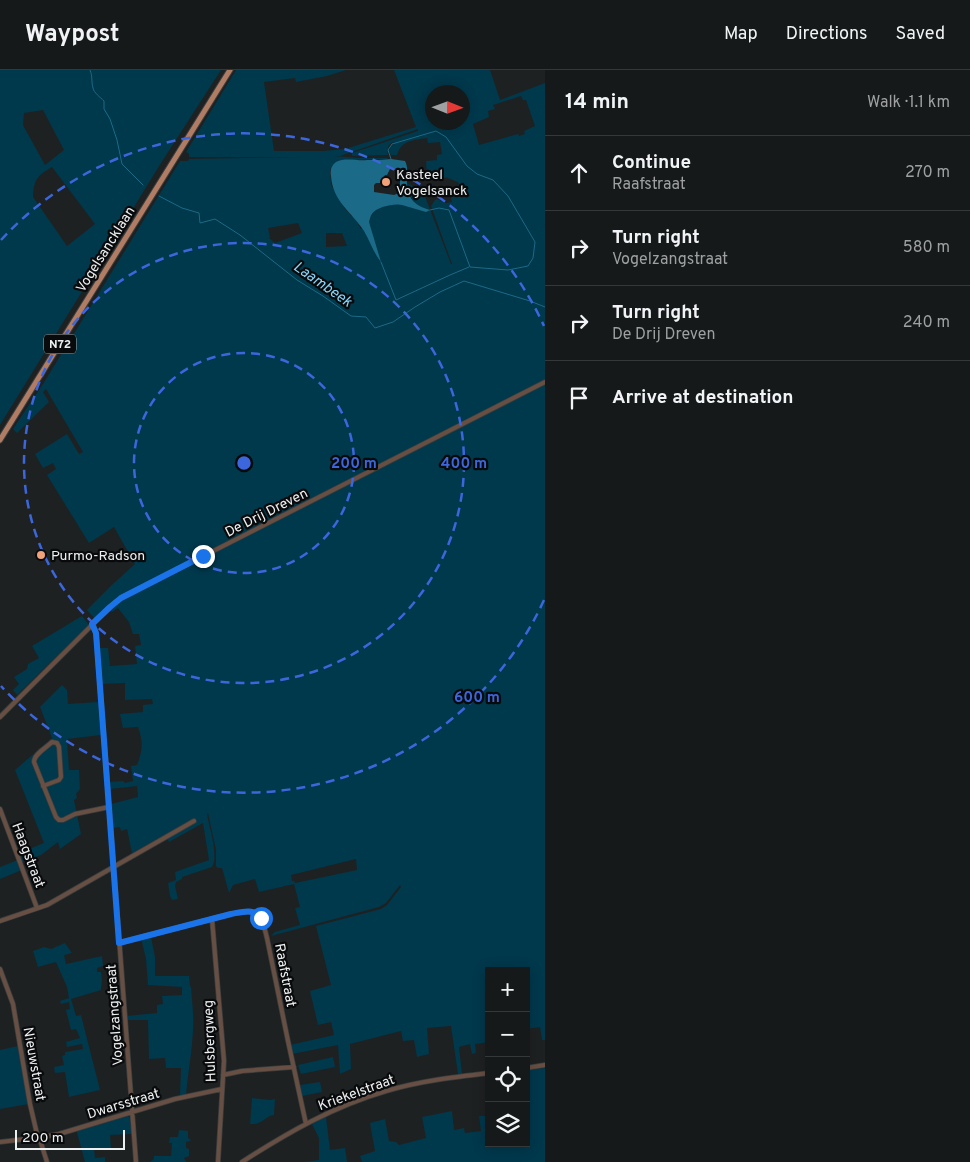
<!DOCTYPE html>
<html lang="en">
<head>
<meta charset="utf-8">
<style>
	body { margin:0; font-family:Overpass,sans-serif; background:#1f2223; color:#f1f3f6 }
	.controls { position:absolute; right:15px; bottom:15px; display:grid; overflow:hidden; border-radius:0px; box-shadow:0 2px 12px #0003 }
	.controls button { width:45px; height:45px; display:grid; place-items:center; padding:0; border:0; border-bottom:1px solid #353839; background:#16191a; color:#f1f3f6; font:25px sans-serif }
	.compass { position:absolute; left:425px; top:15px; width:45px; height:45px; border-radius:50%; background:#16191a; box-shadow:0 2px 12px #0003; rotate:91deg }
	.scale { position:absolute; left:15px; bottom:12px; width:110px; box-sizing:border-box; padding-left:5px; border:2px solid #edf0f1; border-top:0; font-size:14px; line-height:18px; white-space:nowrap; color:#edf0f1; -webkit-text-stroke:4px #090a0b; paint-order:stroke }
	.stop { position:absolute; width:15px; height:15px; margin:-11px; border:4px solid #1a73e8; border-radius:50%; background:#fff }
	.stop.end { background:#1a73e8; border-color:#fff; box-shadow:0 1px 5px #0008 }
	.list { margin:0; padding:0; list-style:none }
	h2 { display:flex; justify-content:space-between; align-items:center; height:65px; margin:0; padding:0 20px; font-size:21px }
	h2 small { font-size:16px; font-weight:400; color:#9ea0a2 }
	.list li { display:grid; grid-template-columns:32px 1fr auto; gap:15px; align-items:center; box-sizing:border-box; height:75px; padding:0 20px; border-top:1px solid #353839 }
	.list b { display:block; font-size:19px; white-space:nowrap }
	.list p { margin:0; font-size:16px; white-space:nowrap; color:#9ea0a2 }
	.list em { font-size:16px; font-style:normal; color:#9ea0a2 }
	.icon { flex:none; width:28px; height:28px; fill:none; stroke:currentColor; stroke-width:2; stroke-linecap:round; stroke-linejoin:round }
	.map { position:relative; flex:none; width:545px; height:1092px; overflow:hidden }
	header { display:flex; align-items:center; gap:30px; box-sizing:border-box; height:70px; padding:0 25px; background:#16191a; border-bottom:1px solid #353839 }
	header strong { font-size:24px }
	nav { display:flex; gap:28px; margin-inline-start:auto; font-size:18px }
	main { display:flex }
	aside { flex:1; background:#16191a }
	.map>svg:first-child { display:block }
	.green { fill:#00384c; fill-rule:evenodd }
	.water { fill:#1b6a88; fill-rule:evenodd }
	.lines { fill:none; stroke-linecap:round; stroke-linejoin:round }
	.stream { stroke:#1b6a88; stroke-width:1 }
	.minor-casing { stroke:#3b3e3f; stroke-width:5.5 }
	.major-casing { stroke:#3b3e3f; stroke-width:7 }
	.minor { stroke:#684f43; stroke-width:4 }
	.major { stroke:#b07c63; stroke-width:5 }
	.route { stroke:#1a73e8; stroke-width:6 }
	.ring { fill:none; stroke:#3c66dc; stroke-width:2.5; stroke-dasharray:9 6 }
	.poi-dot { fill:#f1a27b; stroke:#090a0b; stroke-width:2 }
	.labels { text-anchor:middle; stroke-width:4.5; stroke-linejoin:round; paint-order:stroke }
	.shield { fill:#090a0b; stroke:#a9abac; stroke-width:1 }
	.shield-label { font-size:12px; font-weight:bold; fill:#edf0f1 }
	.poi-label { font-size:14px; fill:#edf0f1; stroke:#090a0b; text-anchor:start }
	.street-label { font-size:14px; fill:#edf0f1; stroke:#090a0b }
	.water-label { font-size:15px; font-style:italic; fill:#87d6fb; stroke:#090a0b }
	.centre { fill:#3c66dc; stroke:#090a0b; stroke-width:2.5 }
	.ring-label { font-size:15px; text-anchor:middle; font-weight:bold; fill:#3c66dc; stroke:#090a0b; stroke-width:4.5; stroke-linejoin:round; paint-order:stroke }
</style>
</head>
<body>
<header>
<strong>Waypost</strong>
<nav><a>Map</a><a>Directions</a><a>Saved</a></nav>
</header>
<main>
<div class="map">
<svg width="545" height="1092" viewBox="0 0 545 1092">
	<rect width="100%" height="100%" fill="#1e2122"/>
	<!-- green -->
	<path class="green" d="M0,0h221l-60,93 -161,262zM43,40l21,40 -19,15 -22,-40 1,-12zM52,97l43,57 -28,22 -34,-49c1,-18 4,-21 19,-30z
		M236,0h110l-19,6 -31,6 -1,-4 -31,4 10,69h49l22,-2 71,-22 -22,-57h96l10,30 45,-17v957h-3l-2,-13 -14,2v-58h-37v71l-14,2 1,9 -4,1 -2,-10 -11,3 3,27h-4l-7,-48 -24,2 2,26 -12,3 -3,-17 -11,1 -2,-10 -51,13 1,25 -11,5 -2,-29 -46,9 -2,-9 44,-10 -3,-13 -13,3 -8,-34 21,-6 -15,-59 65,-17 6,-4 14,-18 -1,-2 -14,18 -7,4 -108,29 4,-4 25,-7 -5,-17 5,-1 -6,-23 -35,8 -4,-13 -22,6 -4,8 -7,-25h-4l-2,-2v-16l-8,-37 -1,1c2,13 12,41 5,53l-30,10v2l-6,3 -1,4 3,13 -6,1 -2,-4 -2,-13 8,-3 -1,-8 34,-12 -6,-37 -34,19 -2,-4 25,-18 -60,33 -5,-24 -6,2 -1,-4 -7,1 -2,-24 27,-7 -1,-11 -27,3 -1,-7 14,-1 2,2 8,-2 -2,-15 6,-1c6,-15 6,-24 1,-38l-15,1 -3,-14 23,-2v-7l10,-1 -1,-5 -27,1v-17l-23,1 -3,-36h9l2,18 27,-2 -2,-18 6,-1 -2,-11h-6l-4,-12 -11,-14 -6,4 -4,-5 -13,12 -8,-9 27,-27 21,-19 -21,-37 -25,16 -42,-68 9,-6 -3,-6 -10,5 -8,-14 32,-20 12,20 4,-2 -37,-63 -3,3 6,10 -32,31 -4,-4 30,-45 137,-223h8l1,-2 114,-2h-114v-3l-3,-2zM432,22h30v30h-30zM521,26l2,4h3l9,26 -11,5 1,3 -6,2 -1,-2 -39,11 -6,-21 16,-7 -1,-6 7,-2 -2,-4zM418,59v2l-66,22v3l36,-1c-1,-6 -1,-10 6,-13v2l-3,2 -2,5 2,4h6c1,-3 2,-6 4,-8 5,-7 19,-8 26,-9l1,5 12,-1 2,12 -5,1v5l-11,1 1,14v2l2,1c13,-1 18,-2 30,5l-1,6 -9,1 3,12 -6,1 -9,-4 -2,1 -4,6 21,58h-1l-28,-73 -3,-2 -14,-6 2,11 7,10c-16,0 -42,-2 -46,18l-8,7 -5,-9 -11,-11 -14,-25 -1,-14 2,-4 9,-6 46,-1 1,-1h-28l-26,-2h6zM298,153l4,10 -27,10 -6,-5 1,-1 -2,-9zM326,163h16l5,13 -21,1zM356,789l1,11 -62,13 -1,-2h-2l-1,-6z
		M82,546l7,9 -72,70 -4,-5 6,-6 -5,-7 13,-8 1,-5 11,-6 -7,-12z
		M62,615l5,5 1,14 30,-2 3,33 -34,4 2,31h10l1,19 -4,5 1,4 -3,2 7,34 -21,15 -2,-7 -17,13 -19,7 -3,-9 25,-10 -29,-73 37,-32 -12,-31z
		M18,790l4,10 -22,9v-12z
		M151,867l4,20v19h34l1,10 1,1c1,14 3,29 2,44 -1,21 -5,42 -7,63l-6,2 1,-28h-15l-1,-10 -16,1 -1,-39h-21l-1,-4 31,-3v-8l6,-1 -1,-8 20,-1v-8l-34,-2 -2,-26 -5,-21z
		M65,873l7,10 -8,2 2,9 36,-8 1,10 -6,2v4h4l1,7 -1,11 -30,9 5,17 5,-1 19,75 -31,7 -4,-25 -10,1 -1,-6 10,-2 -2,-9 3,-1v-3l18,-3 -1,-5 -15,3 -1,-5 14,-4 -4,-9 -5,1 -5,-20 4,-1 -1,-7 -8,2 -1,-3 9,-3 -2,-11 -11,-25 -18,5 -5,-16 11,-4 7,2z
		M18,976l11,58 -29,5v-59z
		M333,987l2,10 -34,7 -3,-9z
		M545,998v94h-183l-2,-6 15,-5 -5,-28 15,-4 4,22 7,1 3,3 27,-7 -4,-21 30,-6 2,19 10,-2 1,5 16,-2 -2,-15h10v27h37v-73z
		M320,1012l2,10 -20,4 -2,-11z
		M252,1028l18,2 5,-1 -1,16c-11,2 -11,10 -24,9z
		M128,1045l2,4 2,15 -22,1 1,13 -17,1 1,9 10,-1v5h-20l-9,-33z
		M326,1047l4,33 15,-2 2,14h-43l15,-2v-22l-7,-14z
		M179,1060l9,1v7l3,2 -1,1 -4,1v6l3,1v7l-5,2 2,4h-36l4,-3v-3h17l1,-13h-3l1,-6h8z"/>
	<!-- water -->
	<path class="water" d="M391,89l14,2c3,6 2,10 2,16 -1,19 5,28 23,33l-4,2c-8,-2 -16,-5 -24,-7 -7,-2 -26,2 -30,9 -2,3 -2,5 -3,8l12,40c-8,-10 -11,-21 -17,-31 -13,-20 -31,-29 -33,-55 -1,-6 0,-10 5,-14 9,-5 21,-1 31,-2 8,0 16,0 24,-1zM390,99l11,2 -2,22 -5,2 -20,-3v-7l2,-2h4l5,-8h2z"/>
	<g class="lines">
		<!-- stream -->
		<path class="stream" d="M90,0c3,7 1,11 3,18 1,5 7,9 11,13v8l6,10 7,21 5,24 21,21
			M391,89l-3,-9 4,-6 44,-13 10,6 21,29 10,8 16,6 15,16 27,46 -2,16 -5,8 -20,4 -38,-3 -21,-57 -10,-2 -9,2
			M159,126l23,12 17,5 1,10 15,-4 25,16 57,45 26,16 28,20 15,1 9,11 18,-6 22,-15 25,-15 24,-11 66,20 15,6
			M381,192l15,38 54,-25 19,-8"/>
		<defs>
			<path id="minor" d="M93,554l3,9 40,529
				M0,647l110,-110 11,-9 424,-216
				M43,716l16,-6 2,-3 -2,-30 -2,-4 -5,-1c-6,6 -18,12 -18,20l22,55 3,3h4l12,-6 34,-7
				M0,739l37,99
				M212,849l12,142 -6,101
				M0,851l47,-16 147,-84
				M119,873l112,-29c28,-4 29,-4 36,24l21,103 18,83
				M0,899l13,35 17,100 7,30 3,6 7,22
				M526,998l19,-3
				M223,1005l19,-4 52,-4
				M0,1072l43,-5 16,-3 116,-35 47,-10
				M242,1092c45,-29 92,-56 144,-71 34,-10 68,-14 103,-18"/>
			<path id="major" d="M0,370l230,-370"/>
		</defs>
		<!-- minor casing -->
		<use href="#minor" class="minor-casing"/>
		<!-- major casing -->
		<use href="#major" class="major-casing"/>
		<!-- minor -->
		<use href="#minor" class="minor"/>
		<!-- major -->
		<use href="#major" class="major"/>
	</g>
	<g class="lines">
		<!-- route -->
		<path class="route" d="M203,486l-82,42 -11,9 -18,17 4,9 23,310 112,-29c11,-2 22,-6 30,4"/>
	</g>
	<!-- distance rings -->
	<g class="ring">
		<circle cx="244" cy="393" r="110"/>
		<circle cx="244" cy="393" r="220"/>
		<path d="M544 530A330 330 0 0 1 1 616M1 170A330 330 0 0 1 544 256"/>
	</g>
	<!-- markers -->
	<g class="poi-dot">
		<circle cx="386" cy="112" r="5"/>
		<circle cx="41" cy="485" r="5"/>
	</g>
	<g class="labels">
		<!-- shield labels -->
		<rect class="shield" x="44" y="264.5" width="32" height="19" rx="4"/>
		<g class="shield-label">
			<text x="60" y="278">N72</text>
		</g>
		<!-- poi labels -->
		<g class="poi-label">
			<text x="396" y="109">Kasteel<tspan x="396" dy="16">Vogelsanck</tspan></text>
			<text x="51" y="490">Purmo-Radson</text>
		</g>
		<!-- street labels -->
		<g class="street-label">
			<text transform="translate(105 179) rotate(-58)" y="5">Vogelsancklaan</text>
			<text transform="translate(266 442) rotate(-27)" y="5">De Drij Dreven</text>
			<text transform="translate(29 785) rotate(69)" y="5">Haagstraat</text>
			<text transform="translate(286 905) rotate(79)" y="5">Raafstraat</text>
			<text transform="translate(114 945) rotate(-94)" y="5">Vogelzangstraat</text>
			<text transform="translate(209 971) rotate(-92)" y="5">Hulsbergweg</text>
			<text transform="translate(35 994) rotate(80)" y="5">Nieuwstraat</text>
			<text transform="translate(356 1022) rotate(-20)" y="5">Kriekelstraat</text>
			<text transform="translate(123 1033) rotate(-17)" y="5">Dwarsstraat</text>
		</g>
		<!-- water labels -->
		<g class="water-label">
			<text transform="translate(323 214) rotate(35)" y="5">Laambeek</text>
		</g>
	</g>
	<circle cx="244" cy="393" r="8" class="centre"/>
	<g class="ring-label">
		<text x="354" y="398">200 m</text>
		<text x="464" y="398">400 m</text>
		<text x="477" y="632">600 m</text>
	</g>
</svg>
<div class="controls">
<button>+</button>
<button>−</button>
<button><svg class="icon" aria-label="locate" viewBox="0 0 24 24"><circle cx="12" cy="12" r="6"/><path d="M12 2v4M12 18v4M2 12h4M18 12h4"/></svg></button>
<button><svg class="icon" aria-label="layers" viewBox="0 0 24 24"><path d="M12 4l9 5-9 5-9-5zM3 14l9 5 9-5"/></svg></button>
</div>
<svg class="compass" viewBox="-18 -18 36 36"><path d="M0-13l5 13h-10z" fill="#e53935"/><path d="M0 13l5-13h-10z" fill="#9ea0a2"/></svg>
<div class="scale">200 m</div>
<div class="stop" style="left:261px;top:848px"></div>
<div class="stop end" style="left:203px;top:486px"></div>
</div>
<aside>
<h2>14 min<small>Walk · 1.1 km</small></h2>
<ul class="list">
<li><svg class="icon" aria-label="ahead" viewBox="0 0 24 24"><path d="M12 20V5M6 11l6-6 6 6"/></svg><div><b>Continue</b><p>Raafstraat</p></div><em>270 m</em></li>
<li><svg class="icon" aria-label="right" viewBox="0 0 24 24"><path d="M7 20v-9h11M14 6l5 5-5 5"/></svg><div><b>Turn right</b><p>Vogelzangstraat</p></div><em>580 m</em></li>
<li><svg class="icon" aria-label="right" viewBox="0 0 24 24"><path d="M7 20v-9h11M14 6l5 5-5 5"/></svg><div><b>Turn right</b><p>De Drij Dreven</p></div><em>240 m</em></li>
<li><svg class="icon" aria-label="arrive" viewBox="0 0 24 24"><path d="M6 21V4h12l-3 4 3 4H6"/></svg><div><b>Arrive at destination</b></div></li>
</ul>
</aside>
</main>
</body>
</html>
